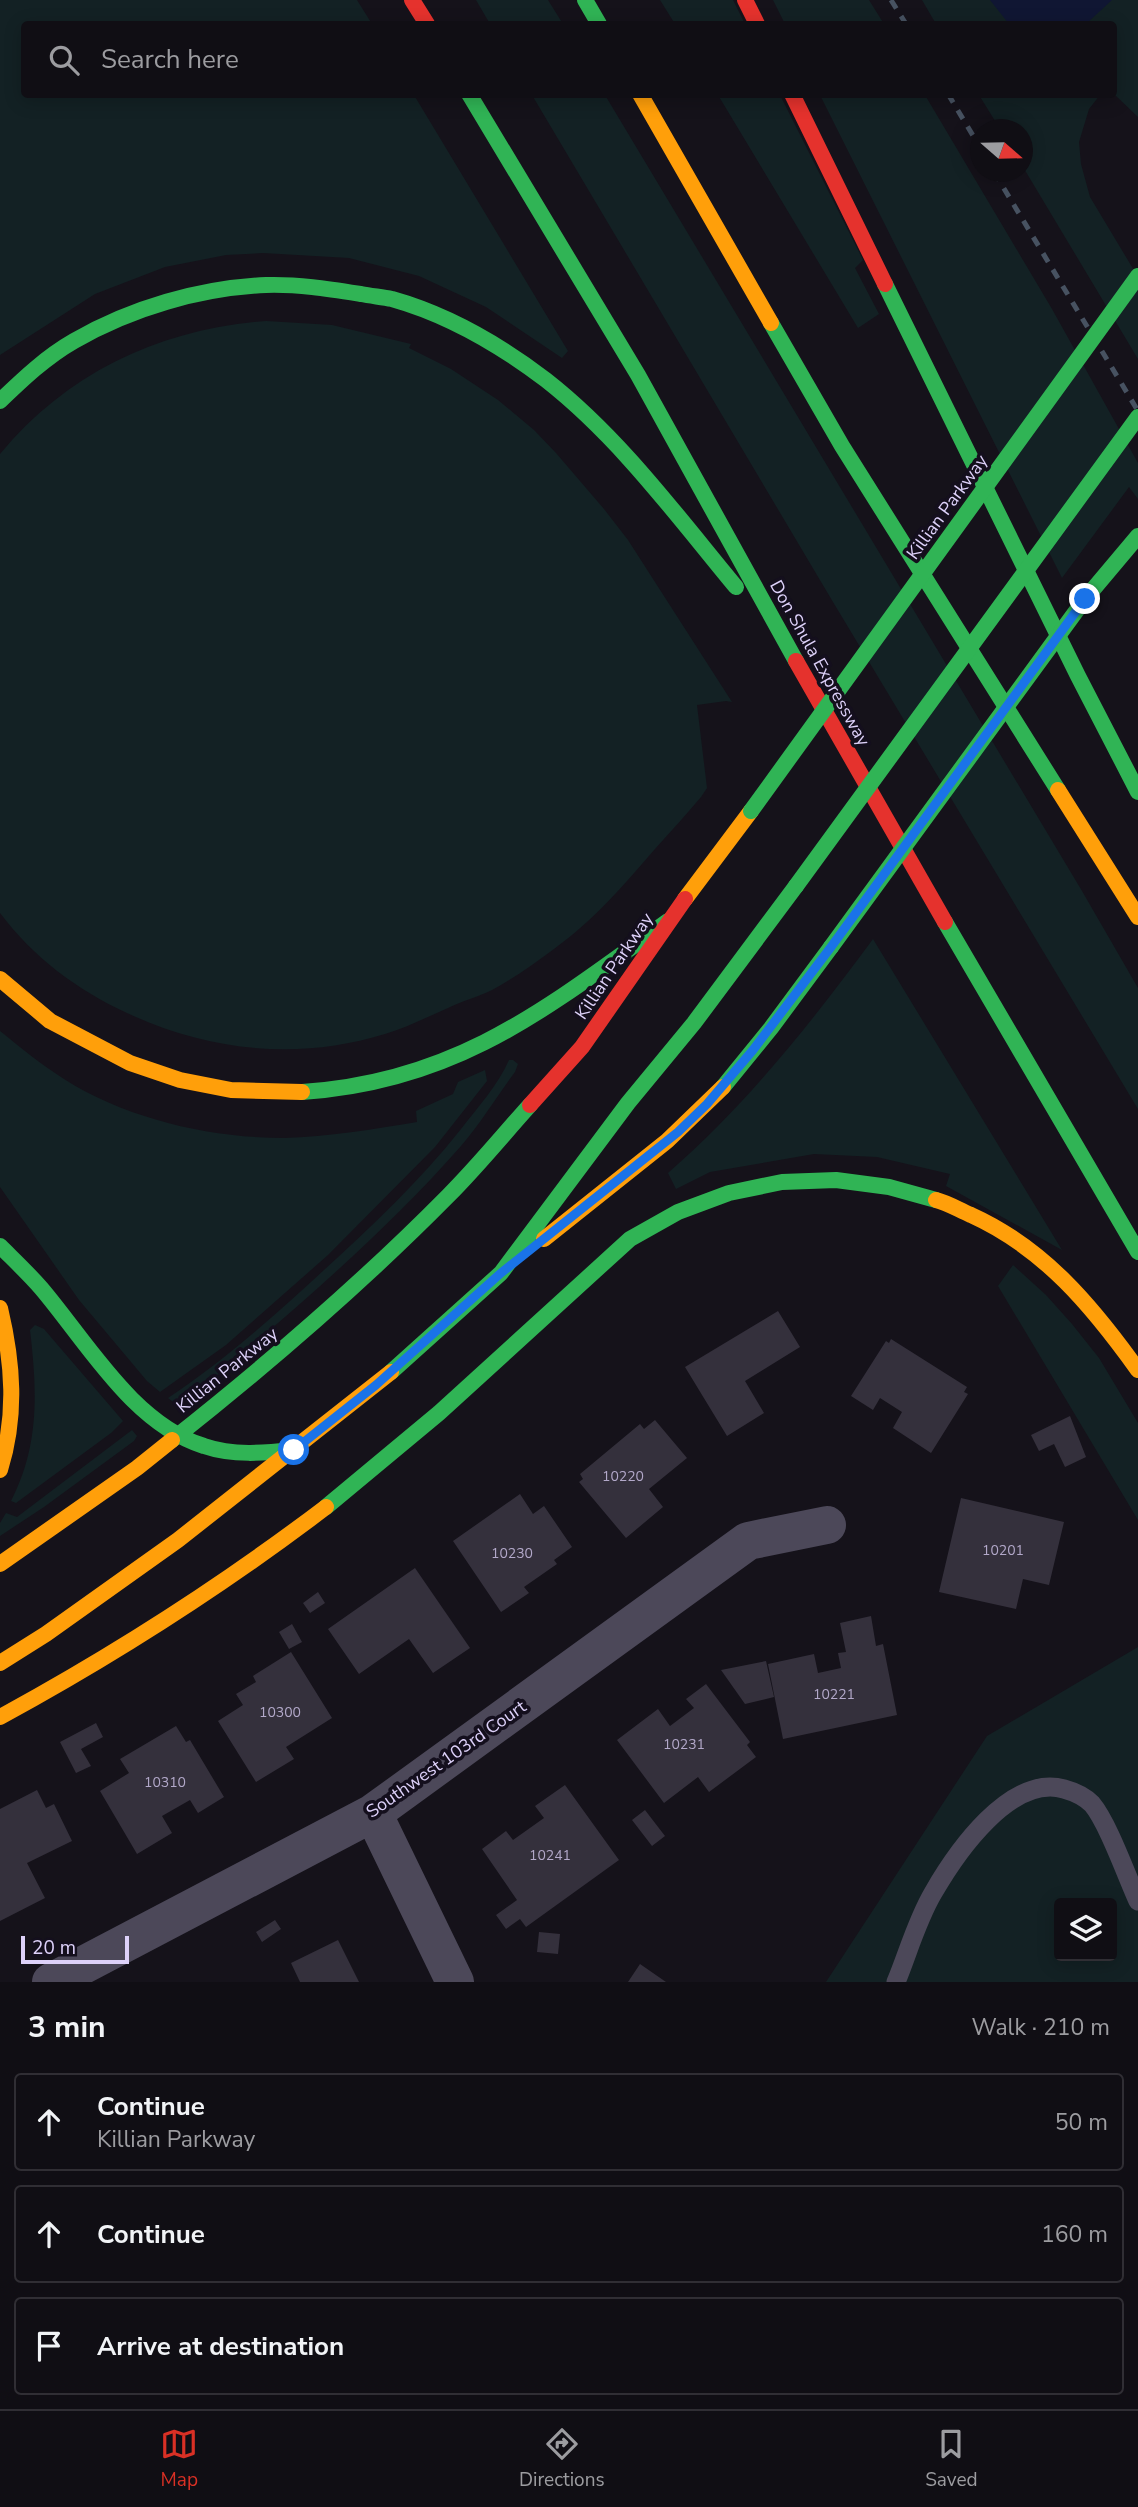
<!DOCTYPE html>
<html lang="en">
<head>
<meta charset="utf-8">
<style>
	body { margin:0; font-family:"Nunito Sans",sans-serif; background:#1e1c22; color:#f1f3f6 }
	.controls { position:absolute; right:21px; bottom:21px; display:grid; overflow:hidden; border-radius:7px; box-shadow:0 4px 18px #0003 }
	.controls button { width:63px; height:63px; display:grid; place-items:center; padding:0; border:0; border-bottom:2px solid #302e34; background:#100e14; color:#f1f3f6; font:35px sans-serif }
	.compass { position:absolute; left:970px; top:119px; width:63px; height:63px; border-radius:50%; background:#100e14; box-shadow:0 4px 18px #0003; rotate:110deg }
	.scale { position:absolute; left:21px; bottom:18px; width:108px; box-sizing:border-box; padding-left:7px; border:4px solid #ddd1f9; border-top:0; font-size:19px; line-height:24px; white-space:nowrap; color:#ddd1f9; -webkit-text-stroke:5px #140f1d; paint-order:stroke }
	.stop { position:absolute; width:21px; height:21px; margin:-16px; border:5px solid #1a73e8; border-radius:50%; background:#fff }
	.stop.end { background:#1a73e8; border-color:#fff; box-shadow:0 2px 7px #0008 }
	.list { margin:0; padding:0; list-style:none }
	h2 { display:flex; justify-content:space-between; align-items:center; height:91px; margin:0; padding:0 28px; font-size:30px }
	h2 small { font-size:23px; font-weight:400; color:#9c9ca0 }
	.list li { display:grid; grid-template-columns:46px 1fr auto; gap:21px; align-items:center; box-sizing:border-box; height:98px; margin:0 14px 14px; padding:0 14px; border:2px solid #302e34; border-radius:7px }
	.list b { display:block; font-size:26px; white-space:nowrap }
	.list p { margin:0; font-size:23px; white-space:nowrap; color:#9c9ca0 }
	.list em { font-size:23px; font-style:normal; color:#9c9ca0 }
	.icon { flex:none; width:38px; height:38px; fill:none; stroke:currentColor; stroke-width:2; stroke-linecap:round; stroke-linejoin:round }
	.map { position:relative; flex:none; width:1138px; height:1982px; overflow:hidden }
	.search { position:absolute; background:#100e14; box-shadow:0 4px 18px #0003; left:21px; right:21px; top:21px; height:77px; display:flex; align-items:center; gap:18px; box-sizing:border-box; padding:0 24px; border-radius:7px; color:#9c9ca0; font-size:26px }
	.sheet { height:427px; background:#100e14 }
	nav { display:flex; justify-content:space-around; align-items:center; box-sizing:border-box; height:98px; border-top:2px solid #302e34; background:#100e14; font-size:19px; color:#9c9ca0 }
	nav a { display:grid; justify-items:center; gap:4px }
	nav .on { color:#d93025 }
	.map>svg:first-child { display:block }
	.green { fill:#132124; fill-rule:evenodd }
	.water { fill:#101633 }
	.building { fill:#34303c }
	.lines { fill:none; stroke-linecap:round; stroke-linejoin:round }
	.lane { stroke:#4c4859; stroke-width:19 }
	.street { stroke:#4c4859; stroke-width:38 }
	.fast { stroke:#30b455; stroke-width:16 }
	.slow { stroke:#ff9f0a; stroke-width:16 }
	.jam { stroke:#e5322d; stroke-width:16 }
	.rail { stroke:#475261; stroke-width:5; stroke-dasharray:10 9; stroke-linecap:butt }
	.fast-bridge { stroke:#30b455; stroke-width:16 }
	.route { stroke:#1a73e8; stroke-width:9 }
	.labels { text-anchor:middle; stroke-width:7; stroke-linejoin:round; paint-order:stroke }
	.number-label { font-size:14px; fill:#b3a9ca }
	.street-label { font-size:18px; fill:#ddd1f9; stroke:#140f1d }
</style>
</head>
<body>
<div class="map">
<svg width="1138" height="1982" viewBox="0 0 1138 1982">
	<rect width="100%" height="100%" fill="#15121a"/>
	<!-- green -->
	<path class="green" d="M0,0h357l15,24h-348v70l390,1 154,256 -6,7 -76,-51 -67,-31 -70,-18 -86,-5 -37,2 -61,12 -70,27 -95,61z
		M476,0h72l15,24h-73z
		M660,0h73l12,24h-70z
		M773,0h96l15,24h-99z
		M922,0h216v117l-24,-23v-70h-178z
		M532,95h73l477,796 56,97v121l-305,-507z
		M718,95h62l83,165 -8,8 24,46 -21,14z
		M820,95h105l127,214 86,154v36l-9,-12 -67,91z
		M979,95h121l-11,14 -10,33 2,22 9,33 48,80v82l-115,-192v-37l-23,-1z
		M266,321l66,4 79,19 -2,4 42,21 47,31 36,30 22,23 48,56 24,31 104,162 -6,-1 -29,4 10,83 -6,9c-15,18 -31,35 -46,52 -33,38 -60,70 -101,100 -19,14 -41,30 -62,41 -14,7 -30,11 -44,18 -21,9 -42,20 -63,26 -87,27 -177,17 -258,-21 -50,-23 -94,-56 -127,-100v-459c68,-82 161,-125 266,-133z
		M873,939l189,311 -116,-64 4,-12 -73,-17 -63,-3 -104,18 -34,17 -8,-16c79,-69 143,-150 205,-234z
		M0,1031c21,17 42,34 64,48 63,40 146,59 220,59 44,-1 90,-9 133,-16l-1,-11 37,-17 5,-12 27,-12 2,11 -52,66 -107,108 -102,90 -66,47 -13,-11 -68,-81 -79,-113z
		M509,1060h4l5,4 -3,8c-18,24 -34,51 -54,74 -79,90 -171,167 -262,245l-17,13 -5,1 -9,-7c56,-37 106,-82 156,-128 48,-44 96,-89 137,-141 17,-22 37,-44 48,-69z
		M1013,1265l33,30 26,29 27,34 39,65v97l-140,-234z
		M35,1325l9,4 79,92 -12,12 -95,70 -5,-2c29,-56 26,-111 19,-171z
		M132,1430l5,6 -3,5 -90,66 -44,29v-13l6,-10 11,4z
		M1138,1647v335h-312l161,-246zM1059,1903h53v53h-53z"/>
	<!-- water -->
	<path class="water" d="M990,0h122l-26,24h-77z"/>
	<!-- building -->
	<path class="building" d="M778,1311l22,36 -55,34 19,32 -37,23 -42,-69z
		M891,1339l76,48 -3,5 4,2 -37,59 -38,-25 9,-16 -22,-14 -7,12 -22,-14 35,-55 3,2z
		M1070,1416l16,41 -21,10 -11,-23 -15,7 -8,-16z
		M655,1420l32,38 -38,31 14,18 -37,31 -47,-56 4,-3 -3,-5 60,-50 4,5z
		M520,1494l13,20 11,-8 28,41 -18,13 3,4 -33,23 5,6 -28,19 -48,-71z
		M961,1498l103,24 -15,63 -26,-6 -7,30 -77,-17z
		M415,1568l55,80 -37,25 -24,-34 -50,35 -31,-45z
		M318,1592l7,11 -15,10 -7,-10z
		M871,1616l5,30 7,-2 14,71 -114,24 -15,-75 46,-10 4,19 23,-5 -3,-15 8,-1 -6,-29z
		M292,1624l10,18 -13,7 -10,-17z
		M291,1652l41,66 -46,29 8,12 -38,23 -38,-61 25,-16 -7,-11 20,-12 -3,-6z
		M766,1661l8,36 -29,7 -24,-34z
		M706,1684l44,58 -3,3 9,12 -47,35 -11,-15 -34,26 -47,-63 41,-31 12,17 24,-18 -8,-9z
		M96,1723l7,14 -22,12 10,17 -15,7 -16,-31z
		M176,1726l10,16 4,-2 34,57 -26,16 -8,-13 -28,16 10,17 -35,21 -37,-63 29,-18 -9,-14z
		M565,1785l54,75 -93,67 -6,-8 -14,10 -10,-14 21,-15 -35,-51 24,-18 7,9 31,-22 -9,-12z
		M37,1790l9,18 8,-4 18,37 -45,22 18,35 -45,23v-112z
		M645,1810l20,26 -13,10 -20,-26z
		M275,1920l6,9 -19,13 -6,-10z
		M539,1932l21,2 -2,20 -21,-2z
		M338,1940l21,42h-59l-9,-19z
		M640,1964l26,18h-38z"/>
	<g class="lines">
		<!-- lane -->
		<path class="lane" d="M896,1982c12,-29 21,-62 37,-89 23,-40 77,-119 131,-104 11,3 20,7 28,15 16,19 35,73 46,97"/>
		<!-- street -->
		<path class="street" d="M373,1813l82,169
			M51,1982l322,-169 375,-272 79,-16"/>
		<!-- fast -->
		<path class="fast" d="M585,0l14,24
			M469,94l169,281 158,286
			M885,284l193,392 60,116
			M771,323l71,123 216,344
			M0,401c23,-22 46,-44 74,-60 57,-33 126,-53 192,-56 32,-1 63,4 95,9 10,2 21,3 31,5 57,16 108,46 154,81 74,58 131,136 190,207
			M945,922l193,330
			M723,1087l48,-59 60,-81
			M302,1092c155,-10 245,-84 366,-171
			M0,1246c14,14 28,27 41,42 46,54 92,136 163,158 29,10 60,7 90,4
			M391,1372l110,-99 127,-170 66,-80 102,-137
			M172,1440c96,-76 190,-157 276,-244 29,-29 55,-61 82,-91
			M326,1507l113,-94 191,-174 48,-27 51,-19 53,-11 54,-2 53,7 47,13"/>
		<!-- slow -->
		<path class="slow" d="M640,94l131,229
			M1058,790l80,127
			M685,899l66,-88
			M0,979l50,42 80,42 50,17 51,10 71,2
			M936,1200c12,3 23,10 35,15 73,33 121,91 167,155
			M544,1239l123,-98 56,-54
			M0,1308c13,55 17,107 0,162
			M0,1564l137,-96 35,-28
			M0,1663l46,-29 132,-94 213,-168
			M0,1717c114,-62 222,-131 326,-210"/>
		<!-- jam -->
		<path class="jam" d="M412,0l15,24
			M745,0l12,24
			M792,94l93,190
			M796,661l149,261
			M530,1105l52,-58 103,-148"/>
		<!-- rail -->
		<path class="rail" d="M891,0l15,24
			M948,94l33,55
			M994,172l144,239"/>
		<!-- fast-bridge -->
		<path class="fast-bridge" d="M751,811l387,-535
			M796,886l342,-469
			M831,947l254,-348 53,-63"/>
	</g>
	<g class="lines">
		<!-- route -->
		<path class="route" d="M294,1450l82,-65 125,-112 177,-141 29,-28 46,-54 78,-103 254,-348"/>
	</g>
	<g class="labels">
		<!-- number labels -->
		<g class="number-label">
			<text x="623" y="1481">10220</text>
			<text x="1003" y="1555">10201</text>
			<text x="512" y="1558">10230</text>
			<text x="834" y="1699">10221</text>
			<text x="280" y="1717">10300</text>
			<text x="684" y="1749">10231</text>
			<text x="165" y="1787">10310</text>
			<text x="550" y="1860">10241</text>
		</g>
		<!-- street labels -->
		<g class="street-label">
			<text transform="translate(947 507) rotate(-54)" y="6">Killian Parkway</text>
			<text transform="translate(820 663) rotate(61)" y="6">Don Shula Expressway</text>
			<text transform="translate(614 966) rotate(-56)" y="6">Killian Parkway</text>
			<text transform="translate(227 1370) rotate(-39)" y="6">Killian Parkway</text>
			<text transform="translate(446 1759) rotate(-35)" y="6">Southwest 103rd Court</text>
		</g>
	</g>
</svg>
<div class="controls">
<button><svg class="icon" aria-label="layers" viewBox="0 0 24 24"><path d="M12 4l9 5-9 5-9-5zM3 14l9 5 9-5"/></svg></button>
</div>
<svg class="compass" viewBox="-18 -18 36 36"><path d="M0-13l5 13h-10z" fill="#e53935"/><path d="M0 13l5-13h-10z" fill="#9c9ca0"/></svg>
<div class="scale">20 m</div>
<div class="stop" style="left:294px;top:1450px"></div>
<div class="stop end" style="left:1085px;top:599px"></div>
<div class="search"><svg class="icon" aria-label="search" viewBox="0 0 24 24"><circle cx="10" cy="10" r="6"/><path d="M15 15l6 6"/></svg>Search here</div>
</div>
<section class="sheet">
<h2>3 min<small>Walk · 210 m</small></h2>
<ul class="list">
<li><svg class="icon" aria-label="ahead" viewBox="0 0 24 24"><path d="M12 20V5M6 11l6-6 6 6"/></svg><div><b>Continue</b><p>Killian Parkway</p></div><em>50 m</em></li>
<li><svg class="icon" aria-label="ahead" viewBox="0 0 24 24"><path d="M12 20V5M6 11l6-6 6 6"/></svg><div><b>Continue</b></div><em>160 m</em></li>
<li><svg class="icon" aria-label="arrive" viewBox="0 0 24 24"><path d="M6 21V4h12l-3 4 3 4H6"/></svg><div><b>Arrive at destination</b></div></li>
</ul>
</section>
<nav>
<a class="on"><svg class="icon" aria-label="map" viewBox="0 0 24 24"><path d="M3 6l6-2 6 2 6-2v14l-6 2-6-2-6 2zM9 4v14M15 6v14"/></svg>Map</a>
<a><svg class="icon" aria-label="directions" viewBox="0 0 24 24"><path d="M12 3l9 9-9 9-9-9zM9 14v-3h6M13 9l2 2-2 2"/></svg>Directions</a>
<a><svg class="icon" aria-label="saved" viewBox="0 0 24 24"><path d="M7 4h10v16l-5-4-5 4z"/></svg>Saved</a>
</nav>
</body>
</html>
